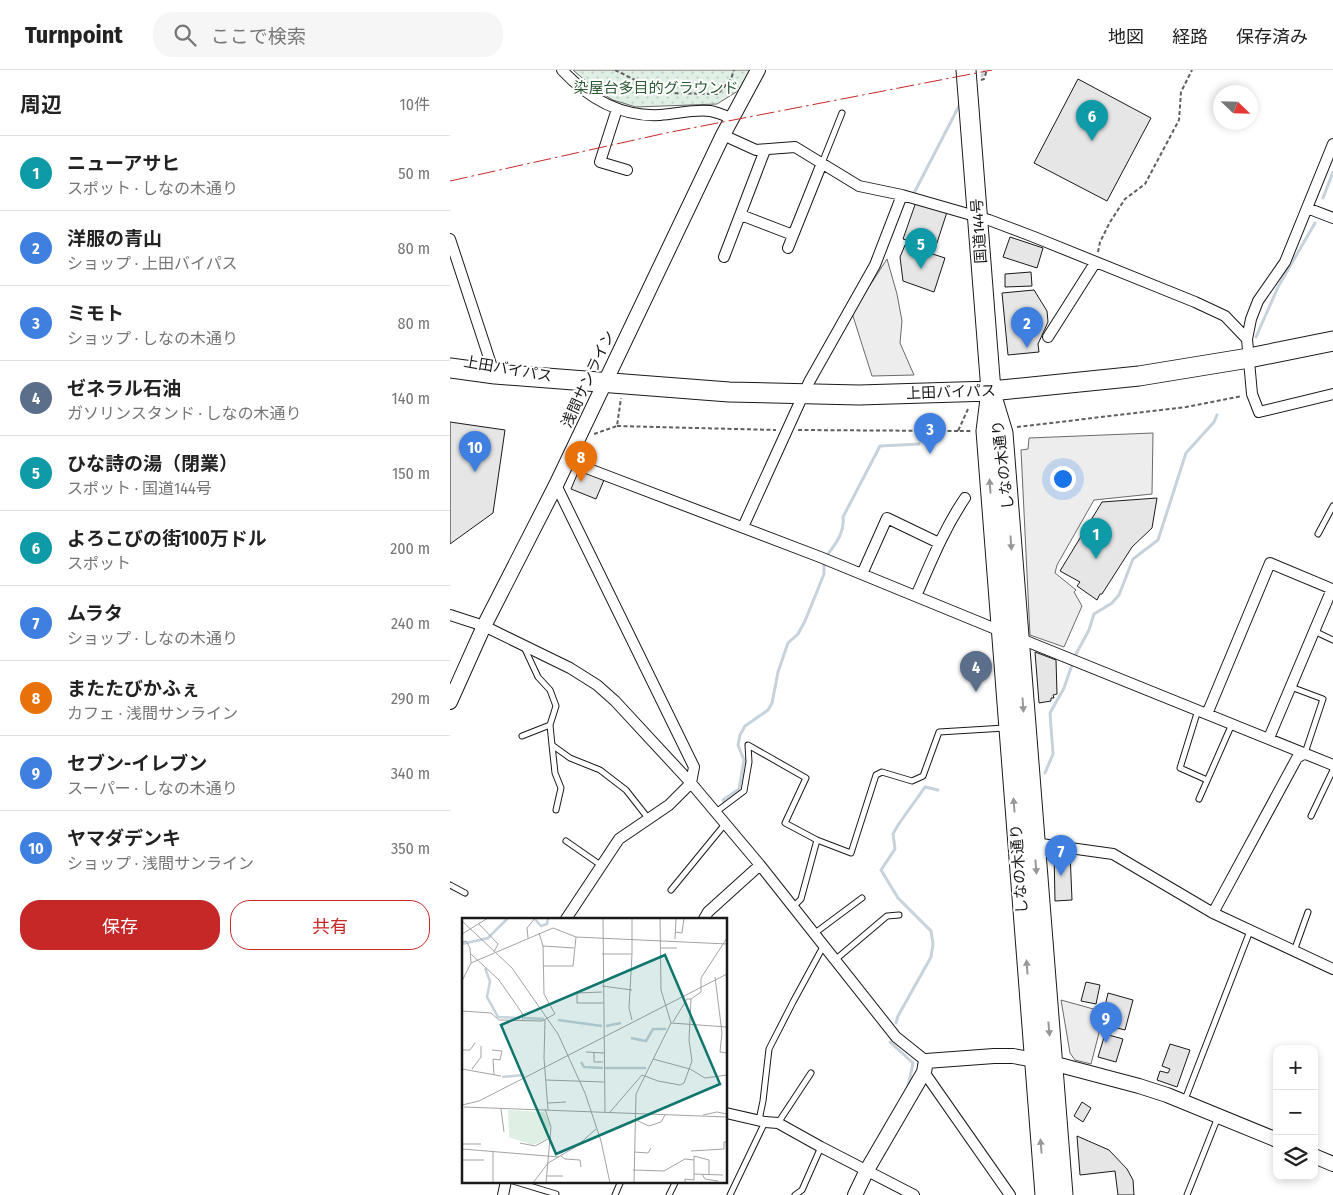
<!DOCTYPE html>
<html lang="ja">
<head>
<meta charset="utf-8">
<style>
	body { margin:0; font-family:"Fira Sans Condensed","Noto Sans JP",sans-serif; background:#f6f6f6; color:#222 }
	.controls { position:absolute; right:15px; bottom:15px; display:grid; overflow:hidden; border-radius:10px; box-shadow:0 2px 8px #0003 }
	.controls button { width:45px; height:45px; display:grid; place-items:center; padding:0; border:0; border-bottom:1px solid #e0e0e0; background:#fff; color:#222; font:25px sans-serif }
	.compass { position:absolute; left:763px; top:15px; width:45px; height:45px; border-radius:50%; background:#fff; box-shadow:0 2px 8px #0003; rotate:113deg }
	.you { position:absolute; left:612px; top:408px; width:18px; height:18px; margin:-12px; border:4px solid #fff; border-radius:50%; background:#1a73e8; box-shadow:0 0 0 8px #1a73e833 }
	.badge { display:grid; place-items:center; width:32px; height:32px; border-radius:50%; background:#c62828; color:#fff; font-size:16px; font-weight:700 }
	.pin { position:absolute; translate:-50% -41px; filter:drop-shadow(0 1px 2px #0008) }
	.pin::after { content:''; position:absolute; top:26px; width:18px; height:15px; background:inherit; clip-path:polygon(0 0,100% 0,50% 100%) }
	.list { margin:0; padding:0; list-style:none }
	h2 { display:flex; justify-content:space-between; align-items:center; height:65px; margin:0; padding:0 20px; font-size:21px }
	h2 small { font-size:16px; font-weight:400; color:#767676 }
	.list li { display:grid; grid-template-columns:32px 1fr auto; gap:15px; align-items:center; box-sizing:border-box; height:75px; padding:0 20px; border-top:1px solid #e0e0e0 }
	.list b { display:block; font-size:19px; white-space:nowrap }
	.list p { margin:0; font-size:16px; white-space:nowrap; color:#767676 }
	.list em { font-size:16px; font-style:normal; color:#767676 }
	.actions { display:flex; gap:10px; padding:15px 20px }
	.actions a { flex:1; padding:11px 0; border:1px solid #c62828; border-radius:20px; text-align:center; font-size:18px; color:#c62828 }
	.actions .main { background:#c62828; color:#fff }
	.icon { flex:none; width:28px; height:28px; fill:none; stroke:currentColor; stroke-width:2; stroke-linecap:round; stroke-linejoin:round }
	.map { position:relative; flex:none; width:883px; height:1125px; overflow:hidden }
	header { display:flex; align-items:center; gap:30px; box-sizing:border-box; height:70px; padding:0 25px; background:#fff; border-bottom:1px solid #e0e0e0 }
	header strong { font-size:24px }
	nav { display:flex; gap:28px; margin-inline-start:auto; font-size:18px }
	.search { width:350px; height:45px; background:#f6f6f6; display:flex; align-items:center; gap:12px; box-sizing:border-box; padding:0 18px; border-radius:20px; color:#767676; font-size:19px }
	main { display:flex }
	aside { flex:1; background:#fff }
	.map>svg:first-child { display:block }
	.park { fill:url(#park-dots); stroke:#6a6a6a }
	.parking { fill:#ededed; stroke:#6a6a6a }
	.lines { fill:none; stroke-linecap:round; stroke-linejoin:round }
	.stream { stroke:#c6d2dc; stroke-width:3 }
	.building { fill:#e6e6e6; stroke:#1a1a1a }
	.lane-casing { stroke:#1a1a1a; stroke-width:7 }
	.street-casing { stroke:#1a1a1a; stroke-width:12 }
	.secondary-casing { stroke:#1a1a1a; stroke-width:16 }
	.highway-casing { stroke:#1a1a1a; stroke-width:21 }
	.path { stroke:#5f5f5f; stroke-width:2; stroke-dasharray:4 2.5; stroke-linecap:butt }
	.lane { stroke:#fff; stroke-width:5 }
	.street { stroke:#fff; stroke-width:10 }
	.secondary { stroke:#fff; stroke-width:14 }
	.highway { stroke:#fff; stroke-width:19 }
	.power { stroke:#c62828; stroke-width:1; stroke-dasharray:18 4 2.5 4; stroke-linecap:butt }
	.oneway { fill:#989898 }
	.labels { text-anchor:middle; stroke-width:4; stroke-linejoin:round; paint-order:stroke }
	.park-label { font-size:15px; fill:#2b5a34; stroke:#fff }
	.street-label { font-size:15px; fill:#1a1a1a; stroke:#fff }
	.inset-river { fill:none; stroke:#c6d2dc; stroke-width:2.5 }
	.inset-road { fill:none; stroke:#a3a3a3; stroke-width:1 }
	.view { fill:#0f766e; fill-opacity:0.15; stroke:#0f766e; stroke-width:2.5 }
	.inset-edge { fill:none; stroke:#1a1a1a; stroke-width:2.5 }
</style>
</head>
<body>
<header>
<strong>Turnpoint</strong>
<div class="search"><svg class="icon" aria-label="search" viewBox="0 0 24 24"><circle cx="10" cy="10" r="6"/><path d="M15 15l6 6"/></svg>ここで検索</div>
<nav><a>地図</a><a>経路</a><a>保存済み</a></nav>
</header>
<main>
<aside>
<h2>周辺<small>10件</small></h2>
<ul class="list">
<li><span class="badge" style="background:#0f9aa8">1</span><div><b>ニューアサヒ</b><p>スポット · しなの木通り</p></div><em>50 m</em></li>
<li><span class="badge" style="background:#3f7fe0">2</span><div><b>洋服の青山</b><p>ショップ · 上田バイパス</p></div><em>80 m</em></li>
<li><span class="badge" style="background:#3f7fe0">3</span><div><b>ミモト</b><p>ショップ · しなの木通り</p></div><em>80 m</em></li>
<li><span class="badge" style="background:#5c6f8a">4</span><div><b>ゼネラル石油</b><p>ガソリンスタンド · しなの木通り</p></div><em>140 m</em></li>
<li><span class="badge" style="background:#0f9aa8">5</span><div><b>ひな詩の湯（閉業）</b><p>スポット · 国道144号</p></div><em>150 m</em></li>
<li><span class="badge" style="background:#0f9aa8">6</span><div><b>よろこびの街100万ドル</b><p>スポット</p></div><em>200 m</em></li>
<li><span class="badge" style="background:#3f7fe0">7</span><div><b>ムラタ</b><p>ショップ · しなの木通り</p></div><em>240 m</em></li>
<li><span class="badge" style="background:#e8710a">8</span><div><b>またたびかふぇ</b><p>カフェ · 浅間サンライン</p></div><em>290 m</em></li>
<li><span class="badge" style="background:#3f7fe0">9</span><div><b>セブン-イレブン</b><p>スーパー · しなの木通り</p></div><em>340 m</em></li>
<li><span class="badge" style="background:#3f7fe0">10</span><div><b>ヤマダデンキ</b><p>ショップ · 浅間サンライン</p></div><em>350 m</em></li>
</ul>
<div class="actions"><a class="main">保存</a><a>共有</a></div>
</aside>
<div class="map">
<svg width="883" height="1125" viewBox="0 0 883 1125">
	<defs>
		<pattern id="park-dots" width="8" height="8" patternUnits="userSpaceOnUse" patternTransform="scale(1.25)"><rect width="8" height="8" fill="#e0efe3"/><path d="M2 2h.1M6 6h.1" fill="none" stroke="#c0ccc2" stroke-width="1.8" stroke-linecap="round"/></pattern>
	</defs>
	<rect width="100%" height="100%" fill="#fff"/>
	<!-- park -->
	<path class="park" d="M123,0h178l-10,19 -24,15 -81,3 -23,-7 -18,-11z"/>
	<!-- parking -->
	<path class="parking" d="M437,189l10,35 5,27 -2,22 14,32 -42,1 -20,-63z
		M703,363l-1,61 -58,6 -37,65 -2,8 21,17 -2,2 8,14 -18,41 -34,-12 -9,-185 7,-1 1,-11z
		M611,930l36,10 -2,13 6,2 -10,39 -16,-4 -5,-7z"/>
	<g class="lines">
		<!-- stream -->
		<path class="stream" d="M532,6l3,-6
			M463,125l46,-89
			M873,128l10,-26
			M806,267l22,-50 37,-64
			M378,484c8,-11 17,-22 15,-37l37,-71 39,-2
			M626,584l13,-24 5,-16 18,-11 7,-8 14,-36 25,-19 28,-87 28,-31 3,-7
			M595,703l8,-19 -3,-41 14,-25 9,-26
			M275,733l-2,-3 16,-11 5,-29 -6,-15 2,-10 5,-9 23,-16 4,-7 6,-31 10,-29 10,-9 7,-13 19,-47v-10
			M446,953l2,-7 33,-59 2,-13 -2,-13 -33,-33 -17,-28 14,-21 -2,-15 5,-9 27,-38 13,3
			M440,972l23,21 -5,24"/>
	</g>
	<!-- building -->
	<path class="building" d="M628,9l73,39 -44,83 -73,-38z
		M466,132l31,10 -12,37 -32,-10z
		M560,167l33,11 -6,20 -34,-11z
		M455,175l40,13 -11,34 -31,-11 -3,-24z
		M581,202l1,14 -27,1v-13z
		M584,220l13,21 1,11 -10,22 1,8 -31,3 -6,-62z
		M0,352l55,8 -12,83 -43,31z
		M129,400l25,10 -8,19 -25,-10z
		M707,428l-5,30 -20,19 -30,47h-2l-3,6 -20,-14 3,-4 -20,-11 42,-69z
		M585,582l21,8 1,34 -4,1 1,3h-3v3l-12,2z
		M604,782h16l2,48 -17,1z
		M636,912l14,3 -4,19 -15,-3z
		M658,923l25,7 -8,30 -19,-5 4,-18 -5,-1z
		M655,964l18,5 -7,23 -18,-5z
		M720,974l20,6 -13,37 -20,-7 3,-9 8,2 2,-4 -8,-3z
		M632,1032l9,6 -8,14 -9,-6z
		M627,1066l32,14 18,19 6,11 1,15h-16l-3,-24 -35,4z"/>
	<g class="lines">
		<defs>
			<path id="lane" d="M372,93l20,-50
				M868,464l15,-28
				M864,561l19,9
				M74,577l14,30 12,13 6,16 -6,19 2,20 18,13 30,12 26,20 22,28
				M841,617l32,12 -18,54
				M748,640l-18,58 27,12
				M72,666l28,-11
				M102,675l3,28 6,15 -5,22
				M749,729l33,-75
				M266,742l28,-21 5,-29 -1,-17 58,33 -21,45 32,17 34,13 25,-78 6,-3 30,9 11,-5 16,-44 66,-4
				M861,746l22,-46
				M116,771l36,25
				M0,815l15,8
				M221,820l54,-66
				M344,836l7,-7 16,-59
				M365,863l47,-35
				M844,881l14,-39
				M385,890l52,-44 12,-1
				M734,1032l66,-171
				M309,1050l4,-19 6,-52 24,-47 31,-57
				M328,1053l33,-50
				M63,1111l43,13
				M165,1125l6,-14
				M219,1125l7,-14
				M280,1125l35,-73
				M345,1125l7,-5 19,-43
				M737,1125l31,-78"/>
			<path id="street" d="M112,0c26,28 59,47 98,45 16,-1 34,-6 50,-4 7,1 15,5 22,7
				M167,39l-17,53 27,8
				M273,65l33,15 39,-3 64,39 43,9 87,25 45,17 161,65 30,14 22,23
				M883,74l-48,118 -27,39 -7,18 -4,20 5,55 7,18 74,-18
				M857,138l26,10
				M291,145l52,20
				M0,169l42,128
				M338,178l34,-85
				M274,187l41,-107
				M598,267l47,-74
				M118,391l252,96 183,75
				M106,415l138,282 -3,16 -22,22 -50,34 -53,80
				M293,457l66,-145 66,-117 27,-70
				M412,504l25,-56 52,25
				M466,526c15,-34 28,-67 49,-98
				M0,545l34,11 86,42 27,17 18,16 76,82 69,82 136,172 30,24
				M566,567l317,128
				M757,644l63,-151 62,26 -63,149
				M584,773l79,11 100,59 120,56
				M763,843l84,-155 8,-5
				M254,849l4,-7 52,-47
				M474,1002l86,123
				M276,1043l39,9 13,1 43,24 93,48
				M53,1125l3,-14"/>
			<path id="secondary" d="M0,632l34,-76 72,-141 167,-350 35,-65
				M864,1086l19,8
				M405,1125l12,-25 57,-98 2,-11 68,-5h19l39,7 87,23 28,9 110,45"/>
			<path id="highway" d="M516,0l25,321 -5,40 59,764
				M0,298l45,6 234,18 130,3 132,-4 148,-15 110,-18 84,-17
				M543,330l10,33 60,762"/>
		</defs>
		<!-- lane casing -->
		<use href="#lane" class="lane-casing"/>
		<!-- street casing -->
		<use href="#street" class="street-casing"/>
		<!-- secondary casing -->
		<use href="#secondary" class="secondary-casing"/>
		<!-- highway casing -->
		<use href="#highway" class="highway-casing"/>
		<!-- path -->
		<path class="path" d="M165,0l46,23 57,1 13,-15 3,-9
			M531,10l3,-1 3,-9
			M648,182l2,-10 10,-20 15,-23 20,-15 34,-64 2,-28 11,-22
			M518,339l-10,22h14
			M167,356l159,4
			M567,357l169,-20 56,-11
			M348,360l160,1
			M144,364l23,-8 4,-28"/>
		<!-- lane -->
		<use href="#lane" class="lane"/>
		<!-- street -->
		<use href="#street" class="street"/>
		<!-- secondary -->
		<use href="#secondary" class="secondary"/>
		<!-- highway -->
		<use href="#highway" class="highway"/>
		<!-- power -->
		<path class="power" d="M0,111l216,-48 326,-63"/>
	</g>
	<!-- one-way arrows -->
	<defs><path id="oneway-solid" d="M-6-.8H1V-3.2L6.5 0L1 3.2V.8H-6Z" transform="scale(1.25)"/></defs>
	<g class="oneway">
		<use href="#oneway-solid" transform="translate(540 416) rotate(-94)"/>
		<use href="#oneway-solid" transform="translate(561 473) rotate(86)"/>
		<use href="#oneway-solid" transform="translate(573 635) rotate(86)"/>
		<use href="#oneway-solid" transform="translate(564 735) rotate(-94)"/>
		<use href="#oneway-solid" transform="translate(586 797) rotate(85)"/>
		<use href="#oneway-solid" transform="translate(577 897) rotate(-94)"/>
		<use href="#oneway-solid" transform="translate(599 959) rotate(85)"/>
		<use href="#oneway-solid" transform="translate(591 1076) rotate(-95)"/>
	</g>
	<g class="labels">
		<!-- park labels -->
		<g class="park-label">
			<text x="206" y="23">染屋台多目的グラウンド</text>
		</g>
		<!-- street labels -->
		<g class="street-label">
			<text transform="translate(529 161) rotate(-94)" y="5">国道144号</text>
			<text transform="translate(58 299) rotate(10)" y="5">上田バイパス</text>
			<text transform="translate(138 309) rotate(-65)" y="5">浅間サンライン</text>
			<text transform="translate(501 322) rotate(-2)" y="5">上田バイパス</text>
			<text transform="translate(553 395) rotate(-97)" y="5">しなの木通り</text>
			<text transform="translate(569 799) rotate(-94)" y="5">しなの木通り</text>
		</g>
	</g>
	<!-- overview -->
	<g transform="translate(12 848)">
		<rect width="265" height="265" fill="#fff"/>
		<path d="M46,192l36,2 6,12 -3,15 -14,6 -24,-8z" fill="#e0efe3"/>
		<path class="inset-river" d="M72,0l7,8 6,-2 1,-6M0,26l26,-6 20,-20M23,50l5,13 -3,16 11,20 22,1M62,100l20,1M96,102l44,6M144,108l15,-3M169,120l15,3 7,-12h13M119,144l3,5 19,1M143,150h41M40,159l21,-2"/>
		<path class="inset-road" d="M141,0l2,194M170,0v36M0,3l50,47 46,66 27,59 16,48 9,42M17,6l19,20 -4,8M213,14l7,1 2,-15M0,16l26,-16M66,20l-1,-10 8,-10M213,21l1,-21M0,24l4,-1 4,7 1,15M81,28l31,2M199,30h16M9,36l28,26 23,33 1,7M140,36h30l-3,54 3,12M82,48h29l3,-29M253,59l7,56 -2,19 7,1M0,63l9,-18 82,-35 23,9 151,7M140,68l30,4M140,74l-25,1v10h26M0,93l29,2 8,7 43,1 13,-7 -11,-20 -1,-48 -4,-13M83,102l-1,38 4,52M211,104l14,-23h4M209,105l56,4M0,132h8l5,-7M30,132l10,1 -2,9 -7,-1 1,16M124,134l18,1M132,135v9h9M191,141l37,10 15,9 22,-3M0,151l39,7M10,151l9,-12v-11M84,162l58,2M86,185l18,-1M0,187l17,-4 248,-127M2,189l263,10M39,191l3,23M83,191l6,18 -5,56M148,194l32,-37 16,6 22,4 4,-2 8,-22 -3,-21 2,-41 10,-7v-14l26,-40M241,197l14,-3 10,2M174,202l13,6 12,-4 4,-7M58,225l15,3 13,-7M0,226h19M0,231l97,8M229,233l33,-2v-7h3M172,234l14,1 3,-5M99,238l4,3 15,1 1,7M0,242h22M171,252l31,1 21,-12 9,1M232,256v-18l15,4v14M240,256l3,5 13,2M85,258h16M31,265v-31M71,265l15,-20 29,-17 19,-17M172,265l2,-89 35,-71 -10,-33 -1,-72M223,265v-4l9,1v-6l29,1"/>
		<path class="view" d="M203,37l55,129 -164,70 -55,-129z"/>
		<rect width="265" height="265" class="inset-edge"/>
	</g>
</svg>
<div class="controls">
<button>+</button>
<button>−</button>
<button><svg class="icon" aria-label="layers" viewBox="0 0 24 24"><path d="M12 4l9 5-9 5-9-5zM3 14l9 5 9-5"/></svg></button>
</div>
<svg class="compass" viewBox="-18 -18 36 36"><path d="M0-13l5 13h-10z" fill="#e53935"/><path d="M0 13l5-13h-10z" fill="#767676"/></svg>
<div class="you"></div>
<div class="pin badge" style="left:646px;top:489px;background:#0f9aa8">1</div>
<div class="pin badge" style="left:577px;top:278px;background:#3f7fe0">2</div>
<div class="pin badge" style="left:480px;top:384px;background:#3f7fe0">3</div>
<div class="pin badge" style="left:526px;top:622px;background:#5c6f8a">4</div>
<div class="pin badge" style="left:471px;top:199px;background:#0f9aa8">5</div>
<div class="pin badge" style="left:642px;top:71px;background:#0f9aa8">6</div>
<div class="pin badge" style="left:611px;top:806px;background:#3f7fe0">7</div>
<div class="pin badge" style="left:131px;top:412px;background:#e8710a">8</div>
<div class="pin badge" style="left:656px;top:973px;background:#3f7fe0">9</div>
<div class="pin badge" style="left:25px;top:402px;background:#3f7fe0">10</div>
</div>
</main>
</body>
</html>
